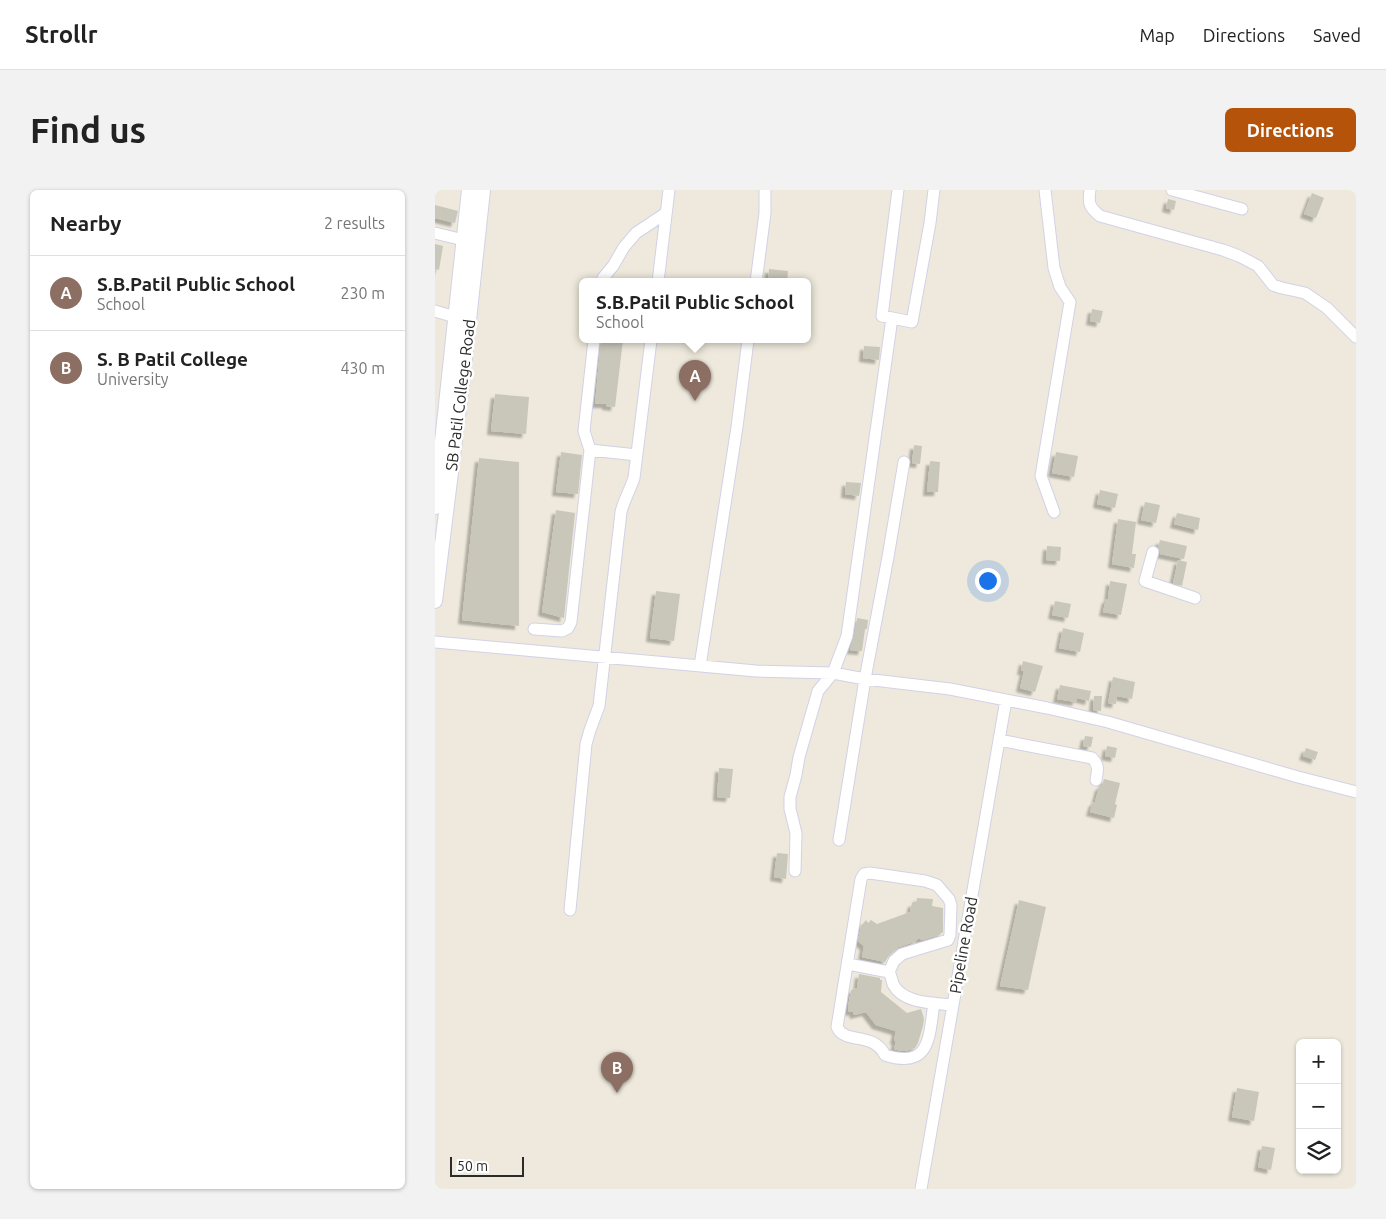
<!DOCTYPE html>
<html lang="en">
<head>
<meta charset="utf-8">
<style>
	body { margin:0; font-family:Ubuntu,sans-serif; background:#f2f2f2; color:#222 }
	.controls { position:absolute; right:15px; bottom:15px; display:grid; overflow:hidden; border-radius:8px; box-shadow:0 1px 4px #0004 }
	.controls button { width:45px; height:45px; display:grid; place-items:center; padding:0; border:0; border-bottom:1px solid #e0e0e0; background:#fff; color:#222; font:25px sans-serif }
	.scale { position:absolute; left:15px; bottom:12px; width:74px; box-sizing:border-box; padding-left:5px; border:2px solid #2b2b2b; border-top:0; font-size:14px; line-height:18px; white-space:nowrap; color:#2b2b2b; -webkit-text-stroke:4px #fff; paint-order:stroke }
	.you { position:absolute; left:552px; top:390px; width:18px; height:18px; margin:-12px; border:4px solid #fff; border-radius:50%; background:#1a73e8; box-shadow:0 0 0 8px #1a73e833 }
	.badge { display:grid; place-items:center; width:32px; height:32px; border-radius:50%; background:#b45309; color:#fff; font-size:16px; font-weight:700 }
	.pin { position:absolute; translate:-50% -41px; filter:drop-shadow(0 1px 2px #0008) }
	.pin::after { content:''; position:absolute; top:26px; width:18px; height:15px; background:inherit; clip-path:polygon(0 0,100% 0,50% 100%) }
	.popup { position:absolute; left:144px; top:88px; width:232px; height:65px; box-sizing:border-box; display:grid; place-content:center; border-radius:8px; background:#fff; filter:drop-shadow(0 1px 4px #0005); font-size:16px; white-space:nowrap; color:#767676 }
	.popup b { font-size:19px; color:#222 }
	.popup::after { content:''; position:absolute; left:50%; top:100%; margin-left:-10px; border:10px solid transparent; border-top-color:#fff }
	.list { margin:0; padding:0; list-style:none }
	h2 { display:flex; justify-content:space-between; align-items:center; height:65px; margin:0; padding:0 20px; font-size:21px }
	h2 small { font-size:16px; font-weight:400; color:#767676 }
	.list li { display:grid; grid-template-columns:32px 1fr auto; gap:15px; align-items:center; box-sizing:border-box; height:75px; padding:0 20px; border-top:1px solid #e0e0e0 }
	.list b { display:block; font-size:19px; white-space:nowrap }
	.list p { margin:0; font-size:16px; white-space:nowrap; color:#767676 }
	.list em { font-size:16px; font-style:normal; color:#767676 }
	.icon { flex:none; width:28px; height:28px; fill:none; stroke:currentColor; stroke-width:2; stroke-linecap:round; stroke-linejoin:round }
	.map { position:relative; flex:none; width:921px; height:999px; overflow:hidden; border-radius:8px }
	header { display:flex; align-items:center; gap:30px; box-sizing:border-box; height:70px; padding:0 25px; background:#fff; border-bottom:1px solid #e0e0e0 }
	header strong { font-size:24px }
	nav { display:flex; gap:28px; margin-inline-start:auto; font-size:18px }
	.intro { display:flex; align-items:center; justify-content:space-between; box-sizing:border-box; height:120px; padding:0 30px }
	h1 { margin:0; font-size:35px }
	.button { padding:12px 22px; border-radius:8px; background:#b45309; color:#fff; font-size:18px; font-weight:700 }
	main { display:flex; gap:30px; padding:0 30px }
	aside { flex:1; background:#fff; border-radius:8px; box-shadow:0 1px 4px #0004 }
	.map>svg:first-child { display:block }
	.building { fill:#c9c7ba; filter:url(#shadow) }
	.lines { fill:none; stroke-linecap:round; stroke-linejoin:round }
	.minor-casing { stroke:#d1d2e5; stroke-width:13 }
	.tertiary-casing { stroke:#d1d2e5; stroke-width:16 }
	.minor { stroke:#fff; stroke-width:11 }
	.tertiary { stroke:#fff; stroke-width:14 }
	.labels { text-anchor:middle; stroke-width:5; stroke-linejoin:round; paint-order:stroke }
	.street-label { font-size:16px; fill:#2b2b2b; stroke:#fff }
</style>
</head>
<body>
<header>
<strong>Strollr</strong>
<nav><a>Map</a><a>Directions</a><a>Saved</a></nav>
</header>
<div class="intro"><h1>Find us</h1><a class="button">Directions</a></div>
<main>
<aside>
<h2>Nearby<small>2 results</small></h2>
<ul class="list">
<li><span class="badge" style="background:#8d6e63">A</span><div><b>S.B.Patil Public School</b><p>School</p></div><em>230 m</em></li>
<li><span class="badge" style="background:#8d6e63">B</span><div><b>S. B Patil College</b><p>University</p></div><em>430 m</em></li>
</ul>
</aside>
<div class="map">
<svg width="921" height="999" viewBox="0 0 921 999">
	<defs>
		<filter id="shadow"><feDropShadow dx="-4" dy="4" stdDeviation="1" flood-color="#0004"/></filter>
	</defs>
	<rect width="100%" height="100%" fill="#eee9dc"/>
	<!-- building -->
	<path class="building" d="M877,3l12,5 -8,20 -12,-4z
		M733,9l8,2 -2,9 -8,-2z
		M0,15l23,6 -3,12 -20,-5z
		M0,54l8,2 -4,24 -4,-1z
		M334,79l19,2 -1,11h-19z
		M657,119l11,2 -3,12 -10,-2z
		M166,150h22l-8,67 -9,-1v-2h-11z
		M429,156l16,1 -1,13 -16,-2z
		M60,204l34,3 -3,37 -35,-3z
		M479,255l8,1 -2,18 -8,-1z
		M126,262l21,3 -4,39 -22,-2z
		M621,262l22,4 -4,21 -22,-4z
		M44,268l40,4v164l-57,-6z
		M495,271l10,1 -2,30h-11z
		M411,292l15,1 -2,13 -14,-2z
		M665,300l18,4 -3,14 -18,-4z
		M710,312l15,3 -4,18 -15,-3z
		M121,320l19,3 -11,105 -22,-6z
		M742,323l23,5 -2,12 -24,-6z
		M683,329l18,3 -4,32h4l-2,14 -22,-4z
		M725,350l27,6 -3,13 -24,-5v-3l-2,-4z
		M612,356l14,1 -1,14 -14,-1z
		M743,370l9,2 -5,24 -9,-3z
		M675,391l17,3 -6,31 -18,-3 3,-13h2z
		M221,401l24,3 -6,47 -24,-3z
		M620,411l16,3 -3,14 -16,-3z
		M422,428l11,2 -1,9h-2l-3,22 -12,-1 4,-13z
		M628,438l21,5 -4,19 -21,-4z
		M588,471l20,5 -8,26 -15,-4 4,-17h-3z
		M678,487l22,5 -3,17 -15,-3 -1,8 -8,-1z
		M625,495l31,6 -2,10 -12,-3 -1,4 -19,-3z
		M659,506h8l-1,15 -8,-1z
		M650,546l8,1 -2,10 -8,-1z
		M672,556l10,2 -2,10 -10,-2z
		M871,558l12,4 -3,8 -12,-4z
		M284,578l14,1 -3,29 -13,-1z
		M669,589l16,4 -5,21 2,1 -3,13 -24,-6 3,-10h2l4,-15 3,-2z
		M342,663l11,1 -2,25 -12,-2z
		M482,708l16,1 -1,7 11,2v24l-4,3 -17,5 -3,-2 -5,4 -15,5 -10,8 -4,7 -23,-5 2,-11 -6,-5 3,-15 5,-6 2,3 3,-3 6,4 33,-12 2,-9h4z
		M584,710l27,7 -18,83 -28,-4z
		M424,784l21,4v2h2l-1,12 26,21 14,-4 3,10 -1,7 -5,17 -3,5 -6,2 -8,1 -7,-2 2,-8 -2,-1 2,-9 -20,-6 -10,-13 -12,3 -1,-4 -4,1 -1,-5 3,-17 6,-2z
		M802,898l22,4 -5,29 -22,-4z
		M827,956l13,2 -4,22 -13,-3z"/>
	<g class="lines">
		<defs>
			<path id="minor" d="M463,0l-16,126 30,6 18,-99 4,-33
				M610,0l9,78 6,19 10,15 -29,174 13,36
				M655,0c-2,13 -1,17 10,26l123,34 16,6 19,10 15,19 9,3 23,5 22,15 29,29
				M737,0l70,19
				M0,43l37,9
				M167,92l1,-4 10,-12 11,-19 12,-14 30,-20
				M223,92l11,-92
				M321,92l9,-69v-23
				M0,121l20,6
				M155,260l47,5
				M718,362l-8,29 50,17
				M99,439l28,2 6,-3 3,-6 19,-172 -6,-19 10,-91
				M0,452l321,29 77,2 32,6 85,10 97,19 61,14 190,55 58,15
				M265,476l37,-239 11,-87
				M564,550l93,18c7,7 6,12 4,22
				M404,650l26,-161 23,-122 16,-95
				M360,681l1,-38 -6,-24v-12l6,-22 3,-18 19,-66 15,-18 14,-37 45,-318
				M135,720l16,-166 4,-14 9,-24 22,-194c3,-12 9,-22 13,-34l17,-138
				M413,774l41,8
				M499,813c-5,33 -3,67 -49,52 -12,-24 -40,-10 -48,-28l24,-148 3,-5 6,-1 55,8 12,4 12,14 2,6 -1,30 -2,5 -46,14 -8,7 -5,11c2,4 3,8 4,12 10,20 41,19 60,21
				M486,999l85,-489"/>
			<path id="tertiary" d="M0,317l34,-317
				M0,411l28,-225 20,-186"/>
		</defs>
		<!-- minor casing -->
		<use href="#minor" class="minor-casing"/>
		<!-- tertiary casing -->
		<use href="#tertiary" class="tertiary-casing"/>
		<!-- minor -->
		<use href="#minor" class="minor"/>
		<!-- tertiary -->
		<use href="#tertiary" class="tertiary"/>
	</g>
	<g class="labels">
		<!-- street labels -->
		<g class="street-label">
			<text transform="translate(25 205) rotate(-83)" y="6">SB Patil College Road</text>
			<text transform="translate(528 755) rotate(-80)" y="6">Pipeline Road</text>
		</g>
	</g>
</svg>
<div class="controls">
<button>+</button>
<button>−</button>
<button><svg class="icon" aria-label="layers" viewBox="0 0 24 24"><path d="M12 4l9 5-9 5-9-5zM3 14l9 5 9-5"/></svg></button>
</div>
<div class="scale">50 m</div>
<div class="you"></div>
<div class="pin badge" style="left:260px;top:211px;background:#8d6e63">A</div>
<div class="popup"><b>S.B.Patil Public School</b>School</div>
<div class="pin badge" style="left:182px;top:903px;background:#8d6e63">B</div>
</div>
</main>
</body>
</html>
